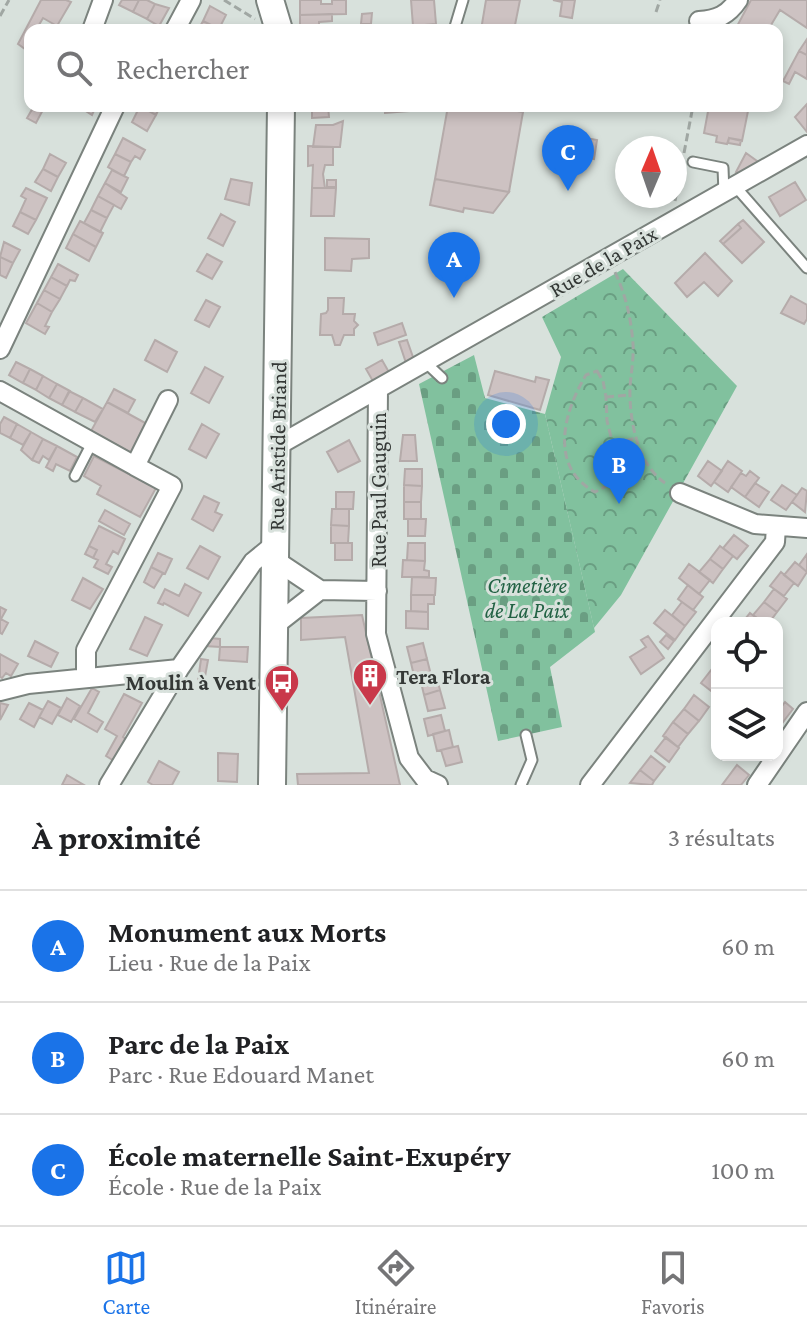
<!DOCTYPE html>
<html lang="fr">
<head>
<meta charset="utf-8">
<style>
	body { margin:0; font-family:"Crimson Pro",serif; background:#f6f6f6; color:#202124 }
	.controls { position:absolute; right:24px; bottom:24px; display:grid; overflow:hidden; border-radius:16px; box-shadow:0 4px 12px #0003 }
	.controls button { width:72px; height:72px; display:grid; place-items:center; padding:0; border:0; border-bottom:2px solid #e0e0e0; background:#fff; color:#202124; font:40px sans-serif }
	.compass { position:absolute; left:615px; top:136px; width:72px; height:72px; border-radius:50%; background:#fff; box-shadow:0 4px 12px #0003; rotate:2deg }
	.you { position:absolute; left:506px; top:424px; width:28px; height:28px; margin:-20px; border:6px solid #fff; border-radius:50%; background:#1a73e8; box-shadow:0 0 0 12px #1a73e833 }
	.badge { display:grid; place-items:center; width:52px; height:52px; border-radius:50%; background:#1a73e8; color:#fff; font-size:26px; font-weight:700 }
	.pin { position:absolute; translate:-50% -66px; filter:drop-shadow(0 2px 4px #0008) }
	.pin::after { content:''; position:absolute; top:42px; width:28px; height:24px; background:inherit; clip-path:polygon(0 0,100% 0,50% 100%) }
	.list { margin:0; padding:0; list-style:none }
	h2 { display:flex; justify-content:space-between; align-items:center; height:104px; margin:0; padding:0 32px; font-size:34px }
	h2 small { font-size:26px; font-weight:400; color:#757577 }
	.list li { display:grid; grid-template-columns:52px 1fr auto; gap:24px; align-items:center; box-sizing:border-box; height:112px; padding:0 32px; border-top:2px solid #e0e0e0 }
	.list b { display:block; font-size:30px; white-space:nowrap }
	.list p { margin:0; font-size:26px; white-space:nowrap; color:#757577 }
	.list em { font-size:26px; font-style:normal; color:#757577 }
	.icon { flex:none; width:44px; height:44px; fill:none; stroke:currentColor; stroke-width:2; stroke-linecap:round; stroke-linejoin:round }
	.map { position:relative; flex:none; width:807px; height:785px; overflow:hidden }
	.search { position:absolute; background:#fff; box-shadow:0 4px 12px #0003; left:24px; right:24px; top:24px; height:88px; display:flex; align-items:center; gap:20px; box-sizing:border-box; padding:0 28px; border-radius:16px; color:#757577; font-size:30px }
	.sheet { height:440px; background:#fff }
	nav { display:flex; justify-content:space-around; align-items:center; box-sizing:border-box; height:112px; border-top:2px solid #e0e0e0; background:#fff; font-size:22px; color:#757577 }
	nav a { display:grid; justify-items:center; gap:4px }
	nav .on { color:#1a73e8 }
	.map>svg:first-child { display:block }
	.cemetery { fill:url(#cemetery-stones) }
	.park { fill:url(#park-crowns) }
	.building { fill:#cdc2c2; stroke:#b5abaa; stroke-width:2 }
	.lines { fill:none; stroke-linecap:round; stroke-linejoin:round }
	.lane-casing { stroke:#7b837e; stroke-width:13 }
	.street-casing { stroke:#7b837e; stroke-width:22 }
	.secondary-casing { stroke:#7b837e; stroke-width:30 }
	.path { stroke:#a0a7a3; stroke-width:3; stroke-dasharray:8 4; stroke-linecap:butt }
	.lane { stroke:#fff; stroke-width:9 }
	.street { stroke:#fff; stroke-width:18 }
	.secondary { stroke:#fff; stroke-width:26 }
	.labels { text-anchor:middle; stroke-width:6; stroke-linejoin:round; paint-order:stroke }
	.street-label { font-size:22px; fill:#343836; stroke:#d8e1dc }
	.park-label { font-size:22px; font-style:italic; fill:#226244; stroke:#d8e1dc }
	.poi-label { font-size:22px; font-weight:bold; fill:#343836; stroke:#d8e1dc; text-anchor:start }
</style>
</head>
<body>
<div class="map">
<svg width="807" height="785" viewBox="0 0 807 785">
	<defs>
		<pattern id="cemetery-stones" width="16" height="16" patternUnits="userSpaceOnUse" patternTransform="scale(2)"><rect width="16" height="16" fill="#81c19e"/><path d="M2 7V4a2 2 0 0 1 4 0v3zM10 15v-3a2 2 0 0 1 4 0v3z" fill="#6a9e82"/></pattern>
		<pattern id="park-crowns" width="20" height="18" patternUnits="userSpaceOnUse" patternTransform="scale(2)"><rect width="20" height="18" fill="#81c19e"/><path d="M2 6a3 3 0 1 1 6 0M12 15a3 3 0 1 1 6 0" fill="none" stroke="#6a9e82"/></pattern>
	</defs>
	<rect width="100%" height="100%" fill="#d8e1dc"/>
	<!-- cemetery -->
	<path class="cemetery" d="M474,355l11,43 60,16 50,218 -45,35 12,60 -64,14 -79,-357z"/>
	<!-- park -->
	<path class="park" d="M623,269l114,117 -116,209 -27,33 -49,-214 16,-57 -19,-40z"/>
	<!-- building -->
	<path class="building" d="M41,0h25l5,2 -14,24 -14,-8 -7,12h-6v11l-5,8 -7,-5z
		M122,0h17l-6,12 -14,-7z
		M139,0h8l8,4 -8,15 -14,-7z
		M300,0h21v4h11v-4h14v14l-46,1z
		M411,0h23l2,24 -23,2z
		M486,0h34l-6,30h-33z
		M553,0h22l-3,18 -12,-2 2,-14z
		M751,0h56v28l-27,-18 -12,20h-33z
		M155,4l14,4 -10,18 -12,-7z
		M210,6l16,9 -7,14 -16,-8z
		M372,13l-1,11h-10l1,-10z
		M332,14v7l-13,1v8h-19v-15z
		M203,21l16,8 -1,1h-20z
		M807,39v16l-8,-4z
		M799,51l8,4v24l-12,-7 -6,12 -6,-3z
		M807,104v28l-12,-15z
		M34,106h11l-9,17 -9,-5z
		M78,106h18l-4,9z
		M140,106l16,9 -9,16 -15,-9z
		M140,106h20l-4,9z
		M312,106h16l1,11 -17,1z
		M385,106h37v4l-37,3z
		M448,106h64l-1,4 12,2 -14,80 -74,-13z
		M709,106h40l-7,35 -13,-3 -2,6 -11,-2 1,-6 -13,-3z
		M343,121l-3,26h-27l3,-22h17z
		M560,133l37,7 -3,19 -38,-7z
		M123,138l22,12 -5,9 -5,-3 -4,6 -16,-8z
		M729,138l12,2 -1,5 -12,-2z
		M308,146l25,1v18h-8l-2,9 2,14h-13l1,-23 -5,1z
		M746,153l18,13 -19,10 -9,-4z
		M50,154l16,9 -8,14 -15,-8z
		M115,154l16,8 -7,14 -16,-9z
		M43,169l15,8 -7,14 -16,-9z
		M112,170l16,8 -7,14 -16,-9z
		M231,179l21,4 -3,22 -24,-6z
		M435,179l74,13 -16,21 -29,-5 -1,4 -33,-7z
		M327,180h9v7h-9z
		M795,182l11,18 -26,16 -11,-19z
		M105,183l22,15 -6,11 -23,-13z
		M26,188l21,10 -11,22 -16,-8 6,-13 -5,-3z
		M312,188h24l-2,28h-23z
		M98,196l16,9 -7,13 -16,-8z
		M91,210l16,8 -7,14 -16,-9z
		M20,212l16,8 -8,14 -15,-8z
		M221,214l14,8 -12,24 -15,-8z
		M743,220l21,22 -22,21 -19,-19 18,-16 -3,-4z
		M80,221l23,12 -7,14 -23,-13z
		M738,224l3,4 -18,16 -3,-3z
		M73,234l23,13 -7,14 -23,-13z
		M325,238l44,1v19l-17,1 -1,12 -26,-1z
		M4,242l16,8 -7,13 -13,-6z
		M705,253l27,28 -14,15 -14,-14 -17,15 -12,-14z
		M207,254l15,8 -10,17 -15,-8z
		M0,257l13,6 -7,15 -6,-3z
		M58,264l20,11 -3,6 -5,-1 -3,6 -16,-9z
		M51,277l16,9 -7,13 -16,-9z
		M44,290l16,9 -8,13 -15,-9z
		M791,296l16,9v14l-3,5 -23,-11z
		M328,298h16l-1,16h12l-1,7 4,4 -4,4v6h-10l-4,10h-5l-3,-10h-12l1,-21 5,-1 2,-3z
		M206,300l14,7 -11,20 -14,-7z
		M37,303l15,9 -7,14 4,1 -4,7 -19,-11z
		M402,323l4,12 -28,10 -4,-12z
		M155,340l22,12 -10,20 -22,-12z
		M407,340l7,20 -8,3 -7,-21z
		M382,360l8,14 -16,9 -8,-14z
		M16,362l14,7 -7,14 -14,-8z
		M205,367l18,10 -14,26 -18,-10z
		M30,369l13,7 -7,14 -13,-7z
		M495,371l40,11 1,-5 13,3 -9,30 -52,-15z
		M43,376l14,8 -8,14 -13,-8z
		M57,384l13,7 -8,14 -13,-7z
		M114,389l21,11 -7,13 -21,-11z
		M69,391l14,7 -8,14 -13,-7z
		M83,398l20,11 -8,13 -20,-10z
		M107,402l40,22 -16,29 -40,-22z
		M4,417l13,7 -7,14 -10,-5v-9z
		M17,424l14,8 -8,13 -13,-7z
		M202,424l17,10 -13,24 -17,-9z
		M31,432l12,7 -11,21 -11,-10z
		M403,435h12l2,26h-17z
		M43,439l14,7 -8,14 -6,-4 -4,7 -7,-3z
		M349,440l11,21 -22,11 -11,-20z
		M57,446l20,11 -7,14 -14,-7 -3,7 -7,-4z
		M94,456l62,32 -16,29 -43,-23 4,-8 -17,-10z
		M708,461l14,10 -11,15 -13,-10z
		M728,461l14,10 -14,21 -14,-10z
		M405,469h17v17l-18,-1z
		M750,471l9,7 -14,19 -14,-10 10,-14 5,3z
		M755,483l14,9 -10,15 -14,-10z
		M404,485l18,1 -1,16h-17z
		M782,485l15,10 -11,15 -15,-10z
		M802,488l5,3 -2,21 -13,-10z
		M336,492h18l-1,17h-17z
		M204,496l15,7 -4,9 7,3 -9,16 -21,-12z
		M404,502h17v17h-17z
		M332,509h17v17l-18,-1z
		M105,510l25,14 -6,11 -25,-14z
		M408,519h18l-1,17h-17z
		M331,525l18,1 -1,17h-17z
		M99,526l26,13 -7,15 -5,-3 -7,13 6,3 -4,7 -14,-7 4,-7 -5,-2 4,-8 -8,-4z
		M734,535l14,11 -11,13 -14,-11z
		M335,543h17v17h-17z
		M408,543h17v18l-18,-1z
		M89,546l8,4 -4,8 -8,-4z
		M200,546l20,11 -12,22 -21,-11z
		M720,546l13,10 -10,13 -13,-10z
		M158,553l14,6 -7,15 -14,-7z
		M807,554v18l-8,-7z
		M710,559l13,10 -10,14 -14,-11z
		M403,560l22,1 -1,9 5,1v6h-27z
		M795,562l12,10 -9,14 -14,-11z
		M689,564l21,16 -11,14 -20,-16z
		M151,567l12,6 -9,15 -10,-6z
		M781,572l13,11 -10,13 -14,-10z
		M412,577l24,1 -1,17h-24z
		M83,578l20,11 -13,20 -18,-9z
		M185,584l16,9 -13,23 -24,-13 -1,2 -5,-2 7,-14 14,7z
		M688,585l15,12 -10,13 -15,-11z
		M774,589l13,10 -10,13 -13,-10z
		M411,595h23v9h-6v8l-17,-1z
		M682,602l14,10 -11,14 -13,-11z
		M764,602l13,10 -8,11h-5l-11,-8z
		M0,607l6,3 -5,9 7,4 -6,11 -2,-1z
		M665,610l20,16 -10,14 -21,-17z
		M406,611l22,1v17l-22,-1z
		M750,613l13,10h-21z
		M362,615l38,170h-102l-1,-11 72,-1 -24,-136 -44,3v-22z
		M145,617l17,8 -15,31 -17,-7z
		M666,635l8,6 -6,8 -8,-7z
		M648,636l16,22 -23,16 -11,-17 16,-10 -5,-7z
		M210,638l10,1v8l-15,-1z
		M35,641l23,12 -7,14 -23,-11z
		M423,643l4,16 -16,4 -4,-16z
		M220,647h28l-1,15 -28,-2z
		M0,654l18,10 -7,12 -5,-3 -4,5 -2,-1z
		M201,659l7,1 -4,22 -6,-1z
		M427,659l4,16 -16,5 -4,-17z
		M712,669l5,4v17l-2,4 -14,-11z
		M436,674l4,16 -16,5 -4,-17z
		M92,688l7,4 -11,21 15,9 -6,10 -23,-13z
		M440,690l5,18 -17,3 -4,-16z
		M124,694l18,9 -19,34 5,4 -12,21 -10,-6 11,-20 -12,-7z
		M694,695l15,12 -10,14 -15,-12z
		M67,698l13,8 -9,16 -13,-7z
		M48,701l13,7 -9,16 -13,-7z
		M785,702l8,7 -16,21v-17z
		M0,703l8,2 -8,15z
		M29,703l14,7 -9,17 -14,-8z
		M684,709l15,12 -11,13 -15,-12z
		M441,715l4,16 -17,5 -4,-17z
		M673,722l15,12 -10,13 -15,-11z
		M449,730l4,17 -16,4 -4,-17z
		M666,737l13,11 -10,14 -14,-11z
		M458,746l4,16 -16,4 -5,-16z
		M218,753l20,1 -1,28 -19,-1z
		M651,756l14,11 -11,14 -14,-11z
		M159,761l20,11 -7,13h-19l-5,-3z
		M737,765l12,10 -8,10h-19z
		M640,770l14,11 -2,4 -22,-2z
		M67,775l17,10h-22z"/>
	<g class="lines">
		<defs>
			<path id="lane" d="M454,30l9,-30
				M693,162l30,6 1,25
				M735,186l72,82
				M425,362l17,16
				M75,476l17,-33
				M521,785l11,-25 -6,-25"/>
			<path id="street" d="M699,21c18,-1 29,-6 39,-21
				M92,30l11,-30
				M175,30l16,-30
				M0,349l115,-243
				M378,389l-2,245 33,124 16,21 13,6
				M0,391l135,75
				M277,446l530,-301
				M680,493l75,31 52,4
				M275,560l45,30 57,1
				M274,626l46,-36
				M86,678v-28l86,-164 -37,-20 33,-66
				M0,691l28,-7 151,-15 74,-107 22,-18
				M109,785l70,-116
				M590,785l185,-243 1,-16
				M757,785l50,-73"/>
			<path id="secondary" d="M270,0l9,30
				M272,785l9,-679"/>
		</defs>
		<!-- lane casing -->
		<use href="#lane" class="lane-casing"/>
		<!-- street casing -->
		<use href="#street" class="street-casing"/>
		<!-- secondary casing -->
		<use href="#secondary" class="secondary-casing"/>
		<!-- path -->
		<path class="path" d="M224,0l31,19
			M656,12l4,-12
			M0,16l9,-16
			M684,153l9,-47
			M675,201l7,-36
			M615,272c11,24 16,46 18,72 1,14 -2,29 -3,43 -1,32 7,77 35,96
			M597,371l6,10 3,16 1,24 11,43 -6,19 -17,9c-46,-25 -32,-79 -9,-117z
			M606,397l24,-2
			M614,443l23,-5"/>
		<!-- lane -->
		<use href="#lane" class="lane"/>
		<!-- street -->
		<use href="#street" class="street"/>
		<!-- secondary -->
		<use href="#secondary" class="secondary"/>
	</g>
	<!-- icons -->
	<defs>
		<symbol id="building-pin" viewBox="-11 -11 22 30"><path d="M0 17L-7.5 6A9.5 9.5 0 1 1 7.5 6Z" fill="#c9384a" stroke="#d8e1dc"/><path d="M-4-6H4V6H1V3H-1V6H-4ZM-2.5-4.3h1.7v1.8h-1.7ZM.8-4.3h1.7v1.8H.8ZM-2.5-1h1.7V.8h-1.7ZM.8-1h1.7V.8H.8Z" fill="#fff"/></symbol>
		<symbol id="bus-pin" viewBox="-11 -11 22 30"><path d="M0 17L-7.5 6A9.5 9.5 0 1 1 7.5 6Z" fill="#c9384a" stroke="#d8e1dc"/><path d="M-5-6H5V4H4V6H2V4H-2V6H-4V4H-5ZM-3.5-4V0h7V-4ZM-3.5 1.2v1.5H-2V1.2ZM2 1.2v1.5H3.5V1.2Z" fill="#fff"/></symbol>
	</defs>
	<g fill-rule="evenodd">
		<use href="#building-pin" x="350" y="656" width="40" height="54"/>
		<use href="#bus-pin" x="262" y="662" width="40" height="54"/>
	</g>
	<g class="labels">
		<!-- street labels -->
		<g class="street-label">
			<text transform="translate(603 261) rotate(-30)" y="8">Rue de la Paix</text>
			<text transform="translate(277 446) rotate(-89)" y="8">Rue Aristide Briand</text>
			<text transform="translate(378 490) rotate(-90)" y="8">Rue Paul Gauguin</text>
		</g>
		<!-- park labels -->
		<g class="park-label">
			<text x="527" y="593">Cimetière<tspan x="527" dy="25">de La Paix</tspan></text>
		</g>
		<!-- poi labels -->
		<g class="poi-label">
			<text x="396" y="684">Tera Flora</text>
			<text x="256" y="690" text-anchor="end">Moulin à Vent</text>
		</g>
	</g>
</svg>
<div class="controls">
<button><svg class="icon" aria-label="locate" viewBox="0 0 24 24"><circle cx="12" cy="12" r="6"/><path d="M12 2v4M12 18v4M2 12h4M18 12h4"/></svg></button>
<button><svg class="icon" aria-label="layers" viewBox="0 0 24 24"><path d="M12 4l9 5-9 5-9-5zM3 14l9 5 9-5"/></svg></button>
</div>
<svg class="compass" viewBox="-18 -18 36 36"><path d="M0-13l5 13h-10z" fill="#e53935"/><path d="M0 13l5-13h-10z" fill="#757577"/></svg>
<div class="you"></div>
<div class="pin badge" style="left:454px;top:298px">A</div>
<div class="pin badge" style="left:619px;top:504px">B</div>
<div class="pin badge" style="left:568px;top:191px">C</div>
<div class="search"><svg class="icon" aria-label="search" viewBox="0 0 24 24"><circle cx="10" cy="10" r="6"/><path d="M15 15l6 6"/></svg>Rechercher</div>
</div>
<section class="sheet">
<h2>À proximité<small>3 résultats</small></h2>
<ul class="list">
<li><span class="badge">A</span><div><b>Monument aux Morts</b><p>Lieu · Rue de la Paix</p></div><em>60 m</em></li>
<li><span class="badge">B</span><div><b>Parc de la Paix</b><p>Parc · Rue Edouard Manet</p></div><em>60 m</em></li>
<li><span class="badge">C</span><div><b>École maternelle Saint-Exupéry</b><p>École · Rue de la Paix</p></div><em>100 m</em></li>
</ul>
</section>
<nav>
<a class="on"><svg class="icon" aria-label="map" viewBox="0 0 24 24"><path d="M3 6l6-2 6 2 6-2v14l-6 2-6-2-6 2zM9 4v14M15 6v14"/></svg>Carte</a>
<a><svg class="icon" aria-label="directions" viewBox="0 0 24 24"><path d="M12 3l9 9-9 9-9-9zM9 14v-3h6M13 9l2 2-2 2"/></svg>Itinéraire</a>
<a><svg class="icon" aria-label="saved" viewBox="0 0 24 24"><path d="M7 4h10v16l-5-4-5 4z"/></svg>Favoris</a>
</nav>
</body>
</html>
